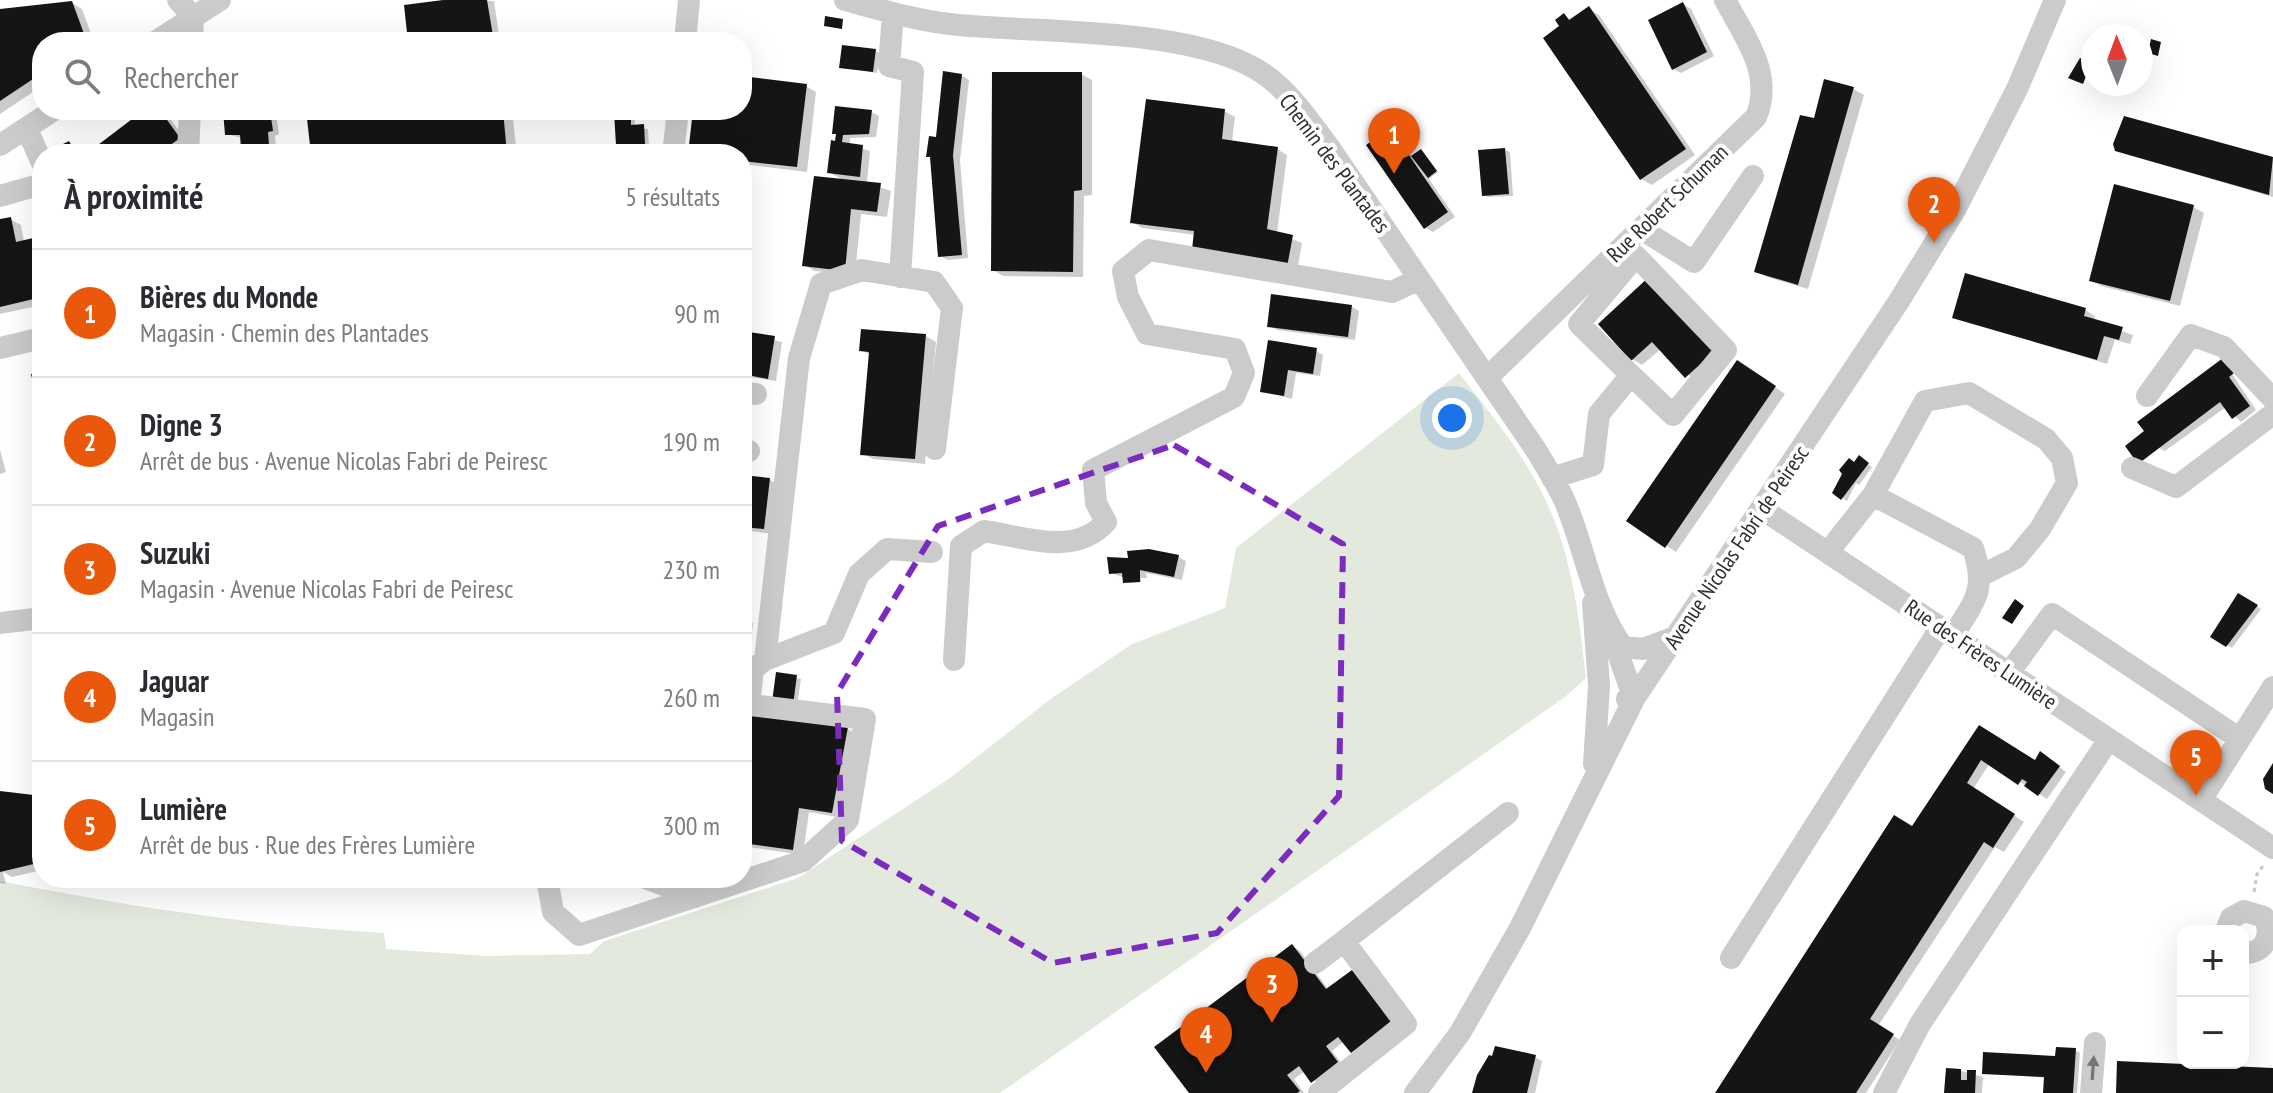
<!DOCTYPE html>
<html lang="fr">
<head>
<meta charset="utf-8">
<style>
	body { margin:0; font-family:"PT Sans Narrow",sans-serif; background:#f2f2f3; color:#2b2b33 }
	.controls { position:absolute; right:24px; bottom:24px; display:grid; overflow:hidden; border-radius:16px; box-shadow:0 8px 32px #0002 }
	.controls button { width:72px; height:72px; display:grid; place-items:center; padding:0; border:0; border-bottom:2px solid #e1e1e2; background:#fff; color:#2b2b33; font:40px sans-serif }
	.compass { position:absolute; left:2081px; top:24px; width:72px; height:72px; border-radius:50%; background:#fff; box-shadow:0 8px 32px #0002; rotate:359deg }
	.you { position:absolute; left:1452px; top:418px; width:28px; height:28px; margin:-20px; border:6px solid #fff; border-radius:50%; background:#1a73e8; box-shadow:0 0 0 12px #1a73e833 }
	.badge { display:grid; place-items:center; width:52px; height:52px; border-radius:50%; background:#ea580c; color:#fff; font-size:26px; font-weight:700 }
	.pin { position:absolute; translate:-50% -66px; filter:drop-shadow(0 2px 4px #0008) }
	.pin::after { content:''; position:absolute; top:42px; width:28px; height:24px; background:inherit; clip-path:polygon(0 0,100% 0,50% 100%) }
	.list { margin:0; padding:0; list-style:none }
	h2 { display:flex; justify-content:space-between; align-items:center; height:104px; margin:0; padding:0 32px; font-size:34px }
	h2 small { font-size:26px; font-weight:400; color:#7c7c81 }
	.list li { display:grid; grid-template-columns:52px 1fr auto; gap:24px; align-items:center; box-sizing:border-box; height:128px; padding:0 32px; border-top:2px solid #e1e1e2 }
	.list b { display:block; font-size:30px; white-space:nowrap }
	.list p { margin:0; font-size:26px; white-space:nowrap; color:#7c7c81 }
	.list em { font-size:26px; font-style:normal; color:#7c7c81 }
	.icon { flex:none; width:44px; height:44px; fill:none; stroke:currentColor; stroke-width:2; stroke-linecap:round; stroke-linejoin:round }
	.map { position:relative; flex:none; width:2273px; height:1093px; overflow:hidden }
	.search { position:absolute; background:#fff; box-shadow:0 8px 32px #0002; left:32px; top:32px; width:720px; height:88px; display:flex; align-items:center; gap:20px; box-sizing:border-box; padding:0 28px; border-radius:32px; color:#7c7c81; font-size:30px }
	.panel { position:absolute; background:#fff; box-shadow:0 8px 32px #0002; left:32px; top:144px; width:720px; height:744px; border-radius:32px }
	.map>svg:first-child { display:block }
	.green { fill:#e4e9dd }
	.shadow { fill:#0003 }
	.building { fill:#151515 }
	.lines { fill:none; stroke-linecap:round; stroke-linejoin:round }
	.path { stroke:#c8c8c8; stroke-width:3; stroke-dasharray:4 4; stroke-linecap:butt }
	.minor { stroke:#cbcbcb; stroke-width:22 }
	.oneway { fill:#757575 }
	.marked { fill:none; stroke:#7b2cbf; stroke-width:6; stroke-dasharray:16 10; stroke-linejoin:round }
	.labels { text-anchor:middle; stroke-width:8; stroke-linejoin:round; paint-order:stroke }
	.street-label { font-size:22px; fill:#2e2e2e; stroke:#fff }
</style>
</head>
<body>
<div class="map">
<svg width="2273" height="1093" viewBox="0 0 2273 1093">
	<rect width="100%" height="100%" fill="#fff"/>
	<!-- green -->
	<path class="green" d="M1459,373c31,40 64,80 86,126 27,56 34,118 41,179l-21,19 -565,396h-1000v-212c127,25 254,45 384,52l2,16 100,7 104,-2 14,-13 194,-63 152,-100 102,-80 80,-54 93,-36 11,-60z"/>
	<!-- shadow -->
	<path class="shadow" d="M459,0l35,1 6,41h-90z
		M72,3l10,6 12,33h-52v44l-42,28v-103z
		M1683,4l8,5 23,47 -33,17 -8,-4z
		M1589,9l10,6 96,140 -43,30 -11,-6 -79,-153 2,-10 8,4z
		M875,51l5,2 -3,20 -36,-6z
		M1081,74l11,6v115l-8,1 -1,81 -80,-1 -10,-6z
		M961,75l8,5 -9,80 8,98 -20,2 -8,-4 -2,-117z
		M742,78l64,8 10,6 -9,80 -58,-7 -4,29h-3v-40h-52l5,-44h47z
		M1853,89l11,6 -56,194 -41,-12 -10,-5 58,-151z
		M148,110l17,1 24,34 -13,9h-88z
		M225,110h45l6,3 3,21 -4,2 1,12 -25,4 -8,-4 -1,-10 -15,-4z
		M282,110h230l5,44h-204l-4,-38 -18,-1z
		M1224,111l11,6 -3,25 45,7 10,6 -10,78 25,10 -5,28 -101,-36 -54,-7 -10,-6z
		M871,112l8,4 -3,21 -26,1v7l20,6 -3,32 24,8 -4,26 -26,-3 -6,61 -40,-4 -11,-6 40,-84 -15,-9 9,-37z
		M630,114l5,2v11l13,2 1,16 -31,-1z
		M2125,118l148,41v38l-148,-43 -8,-5z
		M1400,125l15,17 -11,7 9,8 10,-5 15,20 -9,7 26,38 -22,15 -7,-4 -57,-82z
		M1505,150l5,2 3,44 -25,1 -4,-2z
		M2193,207l11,6 -24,93 -79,-20 -10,-6z
		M10,219l11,6 3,17 18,-5v68l-42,9v-92z
		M1651,278l76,76 -31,28 -35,-33 -19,16 -10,-6z
		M1352,307l7,4 -4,29 -78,-10 -7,-4z
		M2085,310l10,6 -1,5 39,14 -3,9 -15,-4 -8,24 -153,-47z
		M742,333l40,9 -6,39 -34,-5z
		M926,336l10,6 -11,122 -52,-5 -11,-6 8,-98 -8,-5z
		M1269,346l47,5 7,4 -3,21 -24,-3 -4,26 -30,-8z
		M2223,360l33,50 -15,12 -15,-15 -61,44 -6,-3 -19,15z
		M1748,369l37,25 -109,158 -47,-31z
		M0,450l6,22 -6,2z
		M1859,458l13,9 -13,18 -3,-2 -9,18 -13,-9z
		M742,477l28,3 10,6 -6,48 -32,-4z
		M1178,557l8,4 -4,19 -36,-7 1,5h-6v4l-14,1 -2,-5 -14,-5 19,-12z
		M2239,595l22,14 -29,39 -19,-12z
		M742,617l11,6 -5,49h-6z
		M778,674l23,5 -4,27z
		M751,715l97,14 10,6 -15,83 -34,-6 -6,43 -61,-9v-70l5,-32h-5v-25l8,1z
		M1980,727l55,36 13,-5 18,14 -19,27 -57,-36 -17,26 51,33 -20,30 -9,-5 -117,179 22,14 -34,53h-149l196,-264z
		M0,793l42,5v72l-30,7 -9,-5 3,12 -6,-1z
		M1292,946l8,5 29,39 24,-18 44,54 -38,30 -15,-15 -12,10 12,16 -24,19 -15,-15 -11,8 10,14h-113z
		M2075,1050l5,3 -3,40h-32l1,-15 -62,-5 73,-15z
		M1535,1057l7,4 -7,32h-60z
		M1961,1071l22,6 -1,16h-36z"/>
	<!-- building -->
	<path class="building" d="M443,0h44l7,42h-86l-4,-37z
		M72,1l15,41h-45v31l-42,28v-92z
		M1683,2l24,50 -35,18 -24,-50z
		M1589,6l97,143 -46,31 -97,-142 16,-12 -4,-6 9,-7 5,7z
		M825,16l18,3 -1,10 -18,-3z
		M228,38l42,2v2h-42z
		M2151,39l10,3 -3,14 -10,-3z
		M842,45l34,4 -3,23 -34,-4z
		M2080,58l11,5 -8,21 -15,-6z
		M943,71l19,3 -9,81 9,100 -24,2 -8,-100h-4l3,-21 7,1z
		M992,72h90v118l-8,1 -1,81 -82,-1z
		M742,76l65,8 -10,83 -55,-6v-7h-54l5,-44h49z
		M1824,79l30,8 -56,198 -44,-13 46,-157 14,3z
		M1146,99l79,10 -3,30 56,8 -11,82 26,6 -6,32 -95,-17 2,-19 -64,-8z
		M835,106l37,4 -3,24 -26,1 -1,7 21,3 -3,32 -33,-4 4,-33 4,1 1,-7h-4z
		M144,110h16l20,28 -22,16h-72z
		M223,110h47l3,21 -5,1 1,13 -28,4 -1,-14h-15z
		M306,110h197l4,44h-196z
		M614,112h17v13l13,-1 1,20 -29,1z
		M2124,116l149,41 -4,38 -154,-44 -2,-7z
		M1400,122l11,17 -9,6 46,67 -24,17 -58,-84z
		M69,141l4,7 -13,5 -3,-6z
		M1505,148l4,46 -27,2 -4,-46z
		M1421,149l16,22 -9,7 -17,-22z
		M814,176l67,7 -4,29 -26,-3 -6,62 -43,-5z
		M2114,184l80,21 -24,96 -81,-20z
		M11,217l5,25 26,-6v61l-42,10v-88z
		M1965,273l121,35 -2,8 39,11 -4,13 -15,-4 -7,24 -145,-42z
		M1651,275l67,73 -33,30 -33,-36 -21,19 -33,-37z
		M1271,294l81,11 -4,32 -81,-10z
		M861,329l65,5 -11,125 -55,-4 9,-103 -10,-1z
		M742,331l33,5 -7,43 -26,-5z
		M1268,340l49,8 -4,26 -25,-4 -4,26 -24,-4z
		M2223,358l11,15 -5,4 21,29 -18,13 -12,-17 -82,62 -13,-18 19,-15 -7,-9z
		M1737,360l39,26 -111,162 -39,-27z
		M42,372v45l-1,1 -10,-44z
		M1859,455l10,8 -28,37 -9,-7 10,-19 -3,-4 10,-12 5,4z
		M742,475l28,3 -6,51 -22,-2z
		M1149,549l30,6 -5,22 -34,-7v12l-17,1 -1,-10 -13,1 -2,-17 21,1 -1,-7z
		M2238,593l20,12 -32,42 -16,-10z
		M2015,599l9,7 -12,18 -10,-6z
		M776,672l21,3 -4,30 -21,-3z
		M749,712l99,15 -16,86 -33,-5 -6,42 -51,-7 3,-99 -3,-27 7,1z
		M1979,725l56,35 5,-9 20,15 -22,30 -14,-10 3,-4 -5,-3 -4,6 -37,-25 -14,23 48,31 -22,34 -9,-6 -114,177 24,15 -38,59h-141l179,-278 18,11z
		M2273,763v31l-8,-5 -2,-10z
		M0,791l42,5v66l-42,10z
		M1292,944l34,45 26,-19 39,51 -40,32 -13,-16 -12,9 12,16 -27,21 -12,-17 -12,9 13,16 -3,2h-108l-35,-46z
		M1495,1046l41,9 -9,38h-55l5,-18 12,-20 3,1z
		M2056,1047l20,1 -3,45h-30l1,-16 -62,-3 1,-22 72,4z
		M2117,1061l156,7v25h-157z
		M1946,1068l15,1v11h6v-10h9l-1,23h-31z"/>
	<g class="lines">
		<!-- path -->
		<path class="path" d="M2254,892l3,-18 6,-8"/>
		<!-- minor -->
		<path class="minor" d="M178,0l15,17 -1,25
			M845,0c37,10 76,22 114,25 82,8 238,2 305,49 27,19 45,47 65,73l207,303c10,17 22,35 30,54 20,48 26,100 57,143l20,2 32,-12
			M893,13l-4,53 24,6 -13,205
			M155,42l65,-42
			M685,42l4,-42
			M27,129l15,34
			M0,145l54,-35
			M188,154l2,-44
			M673,154l5,-44
			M0,196l42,-12
			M1641,229l53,33 59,-86
			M0,348l42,-10
			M1487,378l269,-261c18,-43 -11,-79 -31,-117
			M742,393l14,1
			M2147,396l44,-61 33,12 49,52
			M742,450l7,1
			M2132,468l44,19 97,-73
			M1552,478l41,-13 6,-51 32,-39 42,40 53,-65 -90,-94 -57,68 52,51
			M1873,495l52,-94 44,-8 77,46 16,19 5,25 -27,46 -24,29 -34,17
			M1762,509l511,339
			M1828,552l45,-57 100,53c14,42 2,52 -20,88
			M1593,603l6,83 -5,78
			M0,623l42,-5
			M1612,636l22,63h-7
			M765,660l34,-302 22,-74 41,-14 72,12 18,26 -17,141
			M954,660l7,-114 23,-15c41,6 91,26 122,-9l-10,-19 -3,-33 141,-73 10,-24 -9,-24 -88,-15 -19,-37 -5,-26 26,-21 243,42 27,-13
			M2009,673l43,-59 188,125
			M749,705l4,-36 12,-9 69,-27 25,-59 28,-25 45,3
			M2201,800l72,-113
			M547,878l6,34 26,23 224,-74 45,-41 17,-101 -123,-15
			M645,878l51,19
			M2226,931l5,-13 13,-7 20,6c9,18 1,37 -21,36
			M1731,958l210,-331
			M1315,963l29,-22
			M1319,1093l87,-69 -62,-83 164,-128
			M1415,1093l45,-60 60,-105 114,-229 265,-398 56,-91 62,-121 38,-89
			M1884,1093l36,-69 189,-285
			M2091,1093l4,-50"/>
	</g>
	<!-- one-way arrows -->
	<defs><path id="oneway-solid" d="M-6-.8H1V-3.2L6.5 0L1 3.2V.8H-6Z" transform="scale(2)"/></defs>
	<use class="oneway" href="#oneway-solid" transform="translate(2093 1068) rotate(-86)"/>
	<!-- marked area -->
	<path class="marked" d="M1174,445l169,99 -4,252 -122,137 -164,30 -211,-122 -5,-148 101,-167z"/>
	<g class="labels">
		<!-- street labels -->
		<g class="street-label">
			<text transform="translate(1335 163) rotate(53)" y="8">Chemin des Plantades</text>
			<text transform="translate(1667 203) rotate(-44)" y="8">Rue Robert Schuman</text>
			<text transform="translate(1736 547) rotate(-56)" y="8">Avenue Nicolas Fabri de Peiresc</text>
			<text transform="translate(1981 654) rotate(34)" y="8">Rue des Frères Lumière</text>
		</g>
	</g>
</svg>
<div class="controls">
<button>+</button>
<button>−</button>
</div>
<svg class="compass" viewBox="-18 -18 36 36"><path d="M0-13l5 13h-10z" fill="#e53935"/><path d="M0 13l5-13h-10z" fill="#7c7c81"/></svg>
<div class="you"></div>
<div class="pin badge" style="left:1394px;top:174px">1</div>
<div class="pin badge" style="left:1934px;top:243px">2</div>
<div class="pin badge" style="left:1272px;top:1023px">3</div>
<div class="pin badge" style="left:1206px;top:1073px">4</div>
<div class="pin badge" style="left:2196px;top:796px">5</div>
<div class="search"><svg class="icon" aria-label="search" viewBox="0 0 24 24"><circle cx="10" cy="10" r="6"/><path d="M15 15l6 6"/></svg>Rechercher</div>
<section class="panel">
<h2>À proximité<small>5 résultats</small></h2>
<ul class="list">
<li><span class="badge">1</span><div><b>Bières du Monde</b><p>Magasin · Chemin des Plantades</p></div><em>90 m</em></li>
<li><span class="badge">2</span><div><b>Digne 3</b><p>Arrêt de bus · Avenue Nicolas Fabri de Peiresc</p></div><em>190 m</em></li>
<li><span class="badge">3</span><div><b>Suzuki</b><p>Magasin · Avenue Nicolas Fabri de Peiresc</p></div><em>230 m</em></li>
<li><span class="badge">4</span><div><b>Jaguar</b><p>Magasin</p></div><em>260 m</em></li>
<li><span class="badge">5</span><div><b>Lumière</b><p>Arrêt de bus · Rue des Frères Lumière</p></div><em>300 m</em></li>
</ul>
</section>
</div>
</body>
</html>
